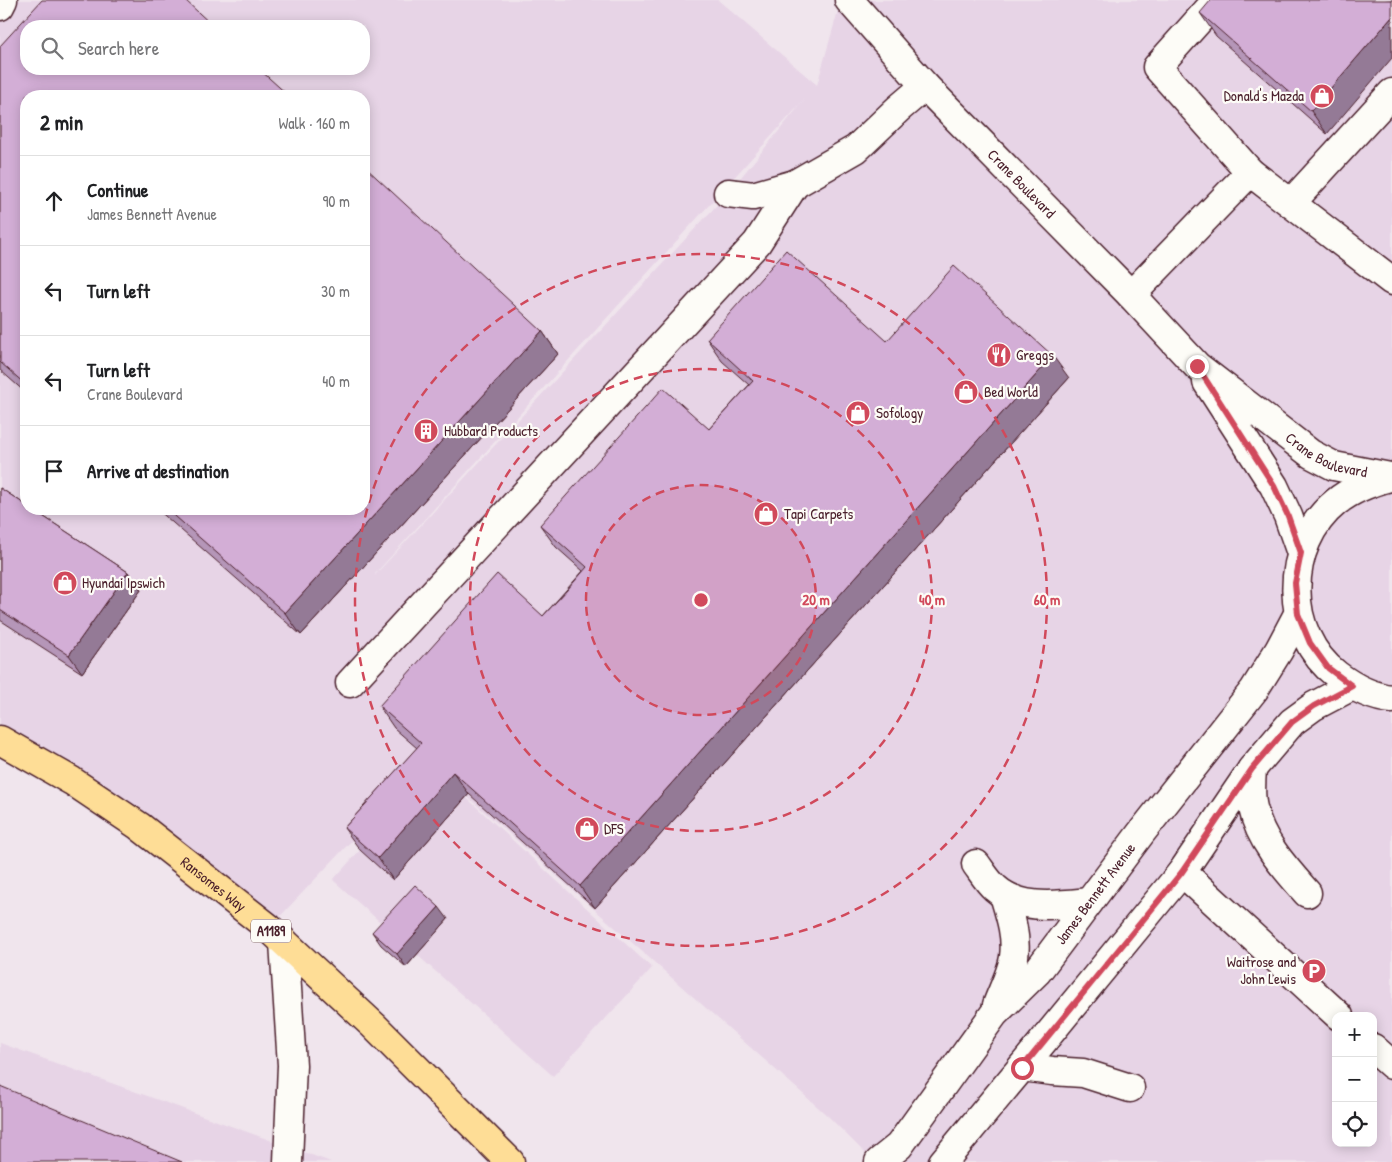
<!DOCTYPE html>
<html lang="en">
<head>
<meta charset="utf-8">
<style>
	body { margin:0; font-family:"Patrick Hand",sans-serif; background:#f6f6f6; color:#202124 }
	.controls { position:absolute; right:15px; bottom:15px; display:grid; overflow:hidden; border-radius:10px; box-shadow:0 2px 12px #0003 }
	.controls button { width:45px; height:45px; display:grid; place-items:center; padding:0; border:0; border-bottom:1px solid #e0e0e0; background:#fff; color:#202124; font:25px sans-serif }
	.stop { position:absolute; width:15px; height:15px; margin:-11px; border:4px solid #d1495b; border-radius:50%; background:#fff }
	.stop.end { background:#d1495b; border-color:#fff; box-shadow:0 1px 5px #0008 }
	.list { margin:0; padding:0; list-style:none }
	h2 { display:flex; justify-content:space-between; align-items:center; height:65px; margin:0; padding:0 20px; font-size:21px }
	h2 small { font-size:16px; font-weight:400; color:#757577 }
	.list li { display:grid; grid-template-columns:32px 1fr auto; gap:15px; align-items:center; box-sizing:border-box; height:90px; padding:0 20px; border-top:1px solid #e0e0e0 }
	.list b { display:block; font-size:19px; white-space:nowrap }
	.list p { margin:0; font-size:16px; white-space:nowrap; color:#757577 }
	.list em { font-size:16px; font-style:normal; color:#757577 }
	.icon { flex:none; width:28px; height:28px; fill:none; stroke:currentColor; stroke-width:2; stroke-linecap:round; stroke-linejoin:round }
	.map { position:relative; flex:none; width:1392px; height:1162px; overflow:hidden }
	.search { position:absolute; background:#fff; box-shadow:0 2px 12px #0003; left:20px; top:20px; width:350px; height:55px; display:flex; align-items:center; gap:12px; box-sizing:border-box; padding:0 18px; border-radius:20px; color:#757577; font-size:19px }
	.panel { position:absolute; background:#fff; box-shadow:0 2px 12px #0003; left:20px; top:90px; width:350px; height:425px; border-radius:20px }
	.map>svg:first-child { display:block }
	.built { fill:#e7d4e6; fill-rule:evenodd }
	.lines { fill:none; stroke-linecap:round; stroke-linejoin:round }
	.minor-casing { stroke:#4a1f2b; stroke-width:31 }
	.major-casing { stroke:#4a1f2b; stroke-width:31 }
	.minor { stroke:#fdfcf7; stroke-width:28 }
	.major { stroke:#fedd96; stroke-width:28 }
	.wall { fill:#b596b8; stroke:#4a1f2b }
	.shaded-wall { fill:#947a96; stroke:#4a1f2b }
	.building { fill:#d3aed6; stroke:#4a1f2b }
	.route { stroke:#d1495b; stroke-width:6 }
	.ring { fill:none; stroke:#d1495b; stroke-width:2.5; stroke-dasharray:9 6 }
	.labels { text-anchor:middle; stroke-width:4.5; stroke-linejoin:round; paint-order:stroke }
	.shield { fill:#fdfcf7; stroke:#806168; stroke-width:1 }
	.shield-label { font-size:14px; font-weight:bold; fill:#4a1f2b }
	.poi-label { font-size:15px; fill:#4a1f2b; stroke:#fdfcf7; text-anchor:start }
	.street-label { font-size:15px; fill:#4a1f2b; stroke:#fdfcf7 }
	.centre { fill:#d1495b; stroke:#fdfcf7; stroke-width:2.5 }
	.ring-label { font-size:15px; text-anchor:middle; font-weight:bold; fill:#d1495b; stroke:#fdfcf7; stroke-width:4.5; stroke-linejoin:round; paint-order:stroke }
</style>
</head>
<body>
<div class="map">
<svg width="1392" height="1162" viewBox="0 0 1392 1162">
	<rect width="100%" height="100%" fill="#f0e5ed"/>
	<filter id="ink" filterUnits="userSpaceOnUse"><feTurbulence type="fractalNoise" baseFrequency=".02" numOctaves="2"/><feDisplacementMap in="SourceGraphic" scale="10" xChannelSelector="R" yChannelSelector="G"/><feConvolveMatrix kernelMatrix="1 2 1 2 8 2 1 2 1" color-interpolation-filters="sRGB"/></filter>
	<g filter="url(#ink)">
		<!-- built -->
		<path class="built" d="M0,0h718l99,85 24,-85h551v1162h-518l-45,-45 -402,-356 -158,167 -269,-188zM26,26h338v43h-338zM26,96h338v413h-338zM805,99l-77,94 -353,382v-1zM1336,1016h37v127h-37z
			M434,768l218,200 -99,108 -220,-196z
			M0,1043l331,119h-331z"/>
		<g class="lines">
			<defs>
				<g id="minor">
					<path id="s1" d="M849,0l76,86 206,209 66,71 114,88 23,12 56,11"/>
					<path d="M1217,0l-60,67 93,105 142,109"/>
					<path d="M0,6l3,-6"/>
					<path d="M728,193l25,3 42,-12 61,-35 42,-40 27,-23"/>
					<path d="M1291,203l101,-110"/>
					<path d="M1131,295l119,-123"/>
					<path d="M1207,382l67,104 14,30 13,37"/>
					<path d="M1390,477c-19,5 -38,12 -54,25 -53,43 -53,132 1,173 16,12 34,22 55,24"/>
					<path d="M350,683l407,-440 38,-59"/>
					<path d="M1252,769c-1,13 -2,27 1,39 7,33 32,60 54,85"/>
					<path d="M976,864c6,8 12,18 19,24 25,23 63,17 94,14"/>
					<path d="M1182,872l157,144"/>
					<path d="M284,942l8,123 -4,97"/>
					<path d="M997,1005c5,-14 15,-33 17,-48 3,-21 -4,-42 -10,-62"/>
					<path d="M1373,1048l19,17"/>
					<path d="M1022,1067l30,4 31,2 47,15"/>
					<path id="s2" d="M879,1162l20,-16 95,-132 43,-42 104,-139 113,-143 25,-40 19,-36"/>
					<path d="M943,1162l79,-95 160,-195 70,-103 40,-47 22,-16 38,-20"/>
				</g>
				<g id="major">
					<path id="s3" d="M0,740l72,41 67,45 130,102 105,98 136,136"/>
				</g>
			</defs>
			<!-- minor casing -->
			<use href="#minor" class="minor-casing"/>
			<!-- major casing -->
			<use href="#major" class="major-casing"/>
			<!-- minor -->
			<use href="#minor" class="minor"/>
			<!-- major -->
			<use href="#major" class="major"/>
		</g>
		<!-- wall -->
		<path class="wall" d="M1392,0l-65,134 -111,-98 -16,-23z
			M0,46l26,50v297l-26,-23z
			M542,331l16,23 -257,281 -144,-126h207z
			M707,339l180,2 182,37 -474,530 -126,-114 -76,86 -33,-30 -16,-22 73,-80 -23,-20 -15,-22 164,-90 40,-45 -27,-24 -16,-22 169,-96 40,-44 -27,-24z
			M0,488l128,84 13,18 -59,83 -82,-53z
			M448,919l-42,48 -25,-22 -9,-13z"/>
		<!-- shaded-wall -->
		<path class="shaded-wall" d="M1392,17v41l-65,76 -16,-23z
			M542,331l16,23 -257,281 -16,-22z
			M1053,356l16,22 -474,530 -15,-22z
			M128,572l13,18 -59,83 -13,-18z
			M453,772l16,22 -76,86 -15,-22z
			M439,907l9,12 -42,48 -9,-13z"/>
		<!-- building -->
		<path class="building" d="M42,0h143l28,26h-187v43h233l30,27h-263v289l-26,-23v-316z
			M1211,0h181v17l-81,94 -111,-98z
			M364,166l178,165 -257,282 -118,-104h197z
			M786,250l101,91 67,-75 99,90 -473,530 -127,-114 -75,86 -34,-30 77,-85 -42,-37 118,-132 46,42 24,-26 20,-23 -47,-42 123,-137 46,41 44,-48 -46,-42z
			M0,488l26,17v4h6l96,63 -59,83 -69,-45z
			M415,885l24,22 -42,47 -25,-22z
			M0,1086l182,76h-182z"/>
	</g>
	<g class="lines" filter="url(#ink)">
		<!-- route -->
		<path class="route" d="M1022,1068l160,-196 70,-103 40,-47 22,-16 38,-20 -24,-18 -18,-25 -12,-29 -3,-31 6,-30 -13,-37 -14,-30 -77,-120"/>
	</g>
	<!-- distance rings -->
	<circle cx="701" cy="600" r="115" fill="#d1495b" fill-opacity=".12"/>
	<g class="ring">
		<circle cx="701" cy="600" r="115"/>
		<circle cx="701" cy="600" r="231"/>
		<circle cx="701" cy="600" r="346"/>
	</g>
	<!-- icons -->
	<defs>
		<symbol id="shop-disc" viewBox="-11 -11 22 22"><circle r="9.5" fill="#d1495b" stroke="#fdfcf7"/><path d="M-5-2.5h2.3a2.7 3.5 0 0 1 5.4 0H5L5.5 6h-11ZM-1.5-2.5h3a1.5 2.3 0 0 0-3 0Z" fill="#fff"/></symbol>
		<symbol id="restaurant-disc" viewBox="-11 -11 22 22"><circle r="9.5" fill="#d1495b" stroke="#fdfcf7"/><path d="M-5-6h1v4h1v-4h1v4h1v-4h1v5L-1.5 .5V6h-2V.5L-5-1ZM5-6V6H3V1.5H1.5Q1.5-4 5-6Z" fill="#fff"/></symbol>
		<symbol id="building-disc" viewBox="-11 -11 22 22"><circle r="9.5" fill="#d1495b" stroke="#fdfcf7"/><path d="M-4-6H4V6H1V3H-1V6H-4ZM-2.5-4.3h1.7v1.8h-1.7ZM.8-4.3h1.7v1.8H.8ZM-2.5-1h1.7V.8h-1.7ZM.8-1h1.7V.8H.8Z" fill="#fff"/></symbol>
		<symbol id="parking-disc" viewBox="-11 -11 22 22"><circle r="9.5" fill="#d1495b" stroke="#fdfcf7"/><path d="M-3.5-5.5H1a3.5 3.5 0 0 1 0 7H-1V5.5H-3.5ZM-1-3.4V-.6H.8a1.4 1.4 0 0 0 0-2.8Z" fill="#fff"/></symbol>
	</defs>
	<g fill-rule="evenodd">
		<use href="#shop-disc" x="1308" y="82" width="28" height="28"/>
		<use href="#restaurant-disc" x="985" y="341" width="28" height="28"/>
		<use href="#shop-disc" x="952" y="378" width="28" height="28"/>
		<use href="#shop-disc" x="844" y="399" width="28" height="28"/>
		<use href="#building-disc" x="412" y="417" width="28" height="28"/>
		<use href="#shop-disc" x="752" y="500" width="28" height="28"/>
		<use href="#shop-disc" x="51" y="569" width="28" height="28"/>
		<use href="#shop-disc" x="573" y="815" width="28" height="28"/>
		<use href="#parking-disc" x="1300" y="957" width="28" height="28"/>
	</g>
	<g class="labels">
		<!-- shield labels -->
		<rect class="shield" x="251" y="919.5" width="40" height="23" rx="4"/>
		<g class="shield-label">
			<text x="271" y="936">A1189</text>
		</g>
		<!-- poi labels -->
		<g class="poi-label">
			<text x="1304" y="101" text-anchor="end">Donald's Mazda</text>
			<text x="1016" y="360">Greggs</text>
			<text x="984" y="397">Bed World</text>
			<text x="876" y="418">Sofology</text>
			<text x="444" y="436">Hubbard Products</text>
			<text x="784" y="519">Tapi Carpets</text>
			<text x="82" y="588">Hyundai Ipswich</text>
			<text x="604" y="834">DFS</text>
			<text x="1296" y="967" text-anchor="end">Waitrose and<tspan x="1296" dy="17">John Lewis</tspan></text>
		</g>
		<!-- street labels -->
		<g class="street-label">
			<text dy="5" stroke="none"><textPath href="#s1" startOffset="252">Crane Boulevard</textPath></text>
			<text dy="5" stroke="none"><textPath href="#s1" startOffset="664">Crane Boulevard</textPath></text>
			<text dy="5" stroke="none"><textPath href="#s3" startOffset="258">Ransomes Way</textPath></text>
			<text dy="5" stroke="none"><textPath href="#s2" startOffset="346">James Bennett Avenue</textPath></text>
		</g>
	</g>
	<circle cx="701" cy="600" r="8" class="centre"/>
	<g class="ring-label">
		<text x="816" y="605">20 m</text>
		<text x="932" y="605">40 m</text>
		<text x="1047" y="605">60 m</text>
	</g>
</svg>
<div class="controls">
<button>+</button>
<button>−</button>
<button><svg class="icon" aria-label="locate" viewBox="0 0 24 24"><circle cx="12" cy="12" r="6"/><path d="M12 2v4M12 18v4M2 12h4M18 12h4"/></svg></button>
</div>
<div class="stop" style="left:1022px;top:1068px"></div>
<div class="stop end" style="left:1197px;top:366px"></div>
<div class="search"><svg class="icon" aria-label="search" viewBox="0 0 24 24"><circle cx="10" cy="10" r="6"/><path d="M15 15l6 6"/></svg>Search here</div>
<section class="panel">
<h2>2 min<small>Walk · 160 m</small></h2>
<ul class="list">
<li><svg class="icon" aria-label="ahead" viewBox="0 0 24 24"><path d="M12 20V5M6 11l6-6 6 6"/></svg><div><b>Continue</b><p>James Bennett Avenue</p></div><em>90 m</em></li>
<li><svg class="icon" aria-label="left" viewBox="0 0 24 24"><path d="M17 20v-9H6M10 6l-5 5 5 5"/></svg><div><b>Turn left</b></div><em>30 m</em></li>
<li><svg class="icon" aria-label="left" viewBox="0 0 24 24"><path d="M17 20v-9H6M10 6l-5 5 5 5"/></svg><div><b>Turn left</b><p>Crane Boulevard</p></div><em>40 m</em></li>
<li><svg class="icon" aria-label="arrive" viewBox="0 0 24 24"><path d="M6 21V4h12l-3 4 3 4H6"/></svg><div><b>Arrive at destination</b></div></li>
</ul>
</section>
</div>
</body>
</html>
